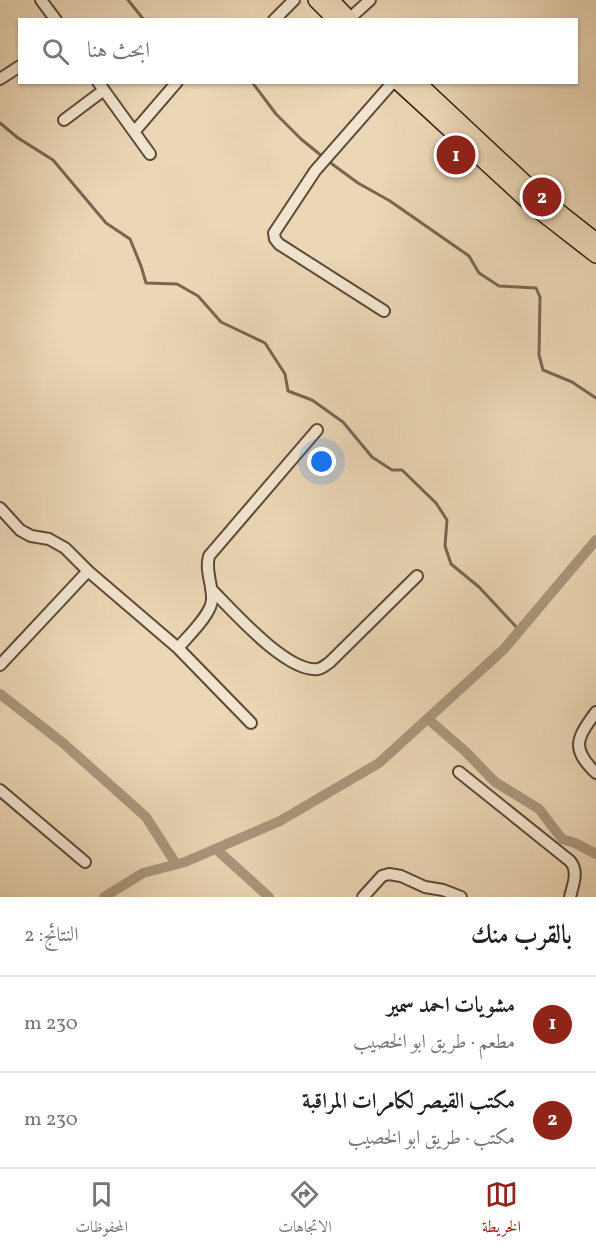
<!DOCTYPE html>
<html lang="ar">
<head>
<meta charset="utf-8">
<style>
	body { margin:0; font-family:Vollkorn,Amiri,serif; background:#f6f6f6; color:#222; direction:rtl }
	.you { position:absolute; left:322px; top:462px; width:21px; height:21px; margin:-15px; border:4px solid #fff; border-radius:50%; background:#1a73e8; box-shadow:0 0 0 9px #1a73e833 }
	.badge { display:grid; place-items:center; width:39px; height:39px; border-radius:50%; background:#8f2418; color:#fff; font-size:20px; font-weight:700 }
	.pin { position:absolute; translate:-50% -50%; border:3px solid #fff; box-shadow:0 2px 6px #0006 }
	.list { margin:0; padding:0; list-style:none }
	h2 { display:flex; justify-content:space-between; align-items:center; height:78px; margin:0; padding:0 24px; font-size:26px }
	h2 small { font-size:20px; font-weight:400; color:#767676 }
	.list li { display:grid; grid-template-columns:39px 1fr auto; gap:18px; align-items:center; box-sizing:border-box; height:96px; padding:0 24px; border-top:2px solid #e0e0e0 }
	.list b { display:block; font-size:22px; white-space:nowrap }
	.list p { margin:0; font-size:20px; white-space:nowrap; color:#767676 }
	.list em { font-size:20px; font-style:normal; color:#767676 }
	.icon { flex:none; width:33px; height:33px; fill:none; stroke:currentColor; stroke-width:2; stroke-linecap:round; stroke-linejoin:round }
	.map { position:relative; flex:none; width:596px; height:897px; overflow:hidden; direction:ltr }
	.search { position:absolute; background:#fff; box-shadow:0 2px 4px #0004; left:18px; right:18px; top:18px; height:66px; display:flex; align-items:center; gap:15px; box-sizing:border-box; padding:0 21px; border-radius:0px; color:#767676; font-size:22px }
	.sheet { height:270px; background:#fff }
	nav { display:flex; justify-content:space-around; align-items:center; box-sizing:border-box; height:84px; border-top:2px solid #e0e0e0; background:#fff; font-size:16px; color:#767676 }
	nav a { display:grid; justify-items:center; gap:3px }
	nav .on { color:#8f2418 }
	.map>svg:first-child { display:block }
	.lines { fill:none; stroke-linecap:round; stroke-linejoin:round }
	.stream { stroke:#786651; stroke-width:3 }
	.canal { stroke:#aa977d; stroke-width:10 }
	.minor-casing { stroke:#5c4a38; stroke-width:14 }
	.primary-casing { stroke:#2d1c0f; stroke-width:18 }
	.minor { stroke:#f2e4cf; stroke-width:10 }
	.primary { stroke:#ebd6b5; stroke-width:15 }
</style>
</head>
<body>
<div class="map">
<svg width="596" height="897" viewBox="0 0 596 897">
	<rect width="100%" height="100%" fill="#ebd6b5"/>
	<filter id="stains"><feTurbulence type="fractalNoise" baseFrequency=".00333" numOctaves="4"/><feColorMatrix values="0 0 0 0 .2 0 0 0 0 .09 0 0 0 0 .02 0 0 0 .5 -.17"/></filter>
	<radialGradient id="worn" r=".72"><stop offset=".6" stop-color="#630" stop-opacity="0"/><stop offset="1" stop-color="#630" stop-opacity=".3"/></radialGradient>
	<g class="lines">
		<!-- stream -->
		<path class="stream" d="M128,0l16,20
			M252,82l24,32 25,25 22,18
			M0,123l18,15 35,22 53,63 24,16 11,27 5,17 31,1 21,12 23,26 44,21 20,31 3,17 24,9 31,22 29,35 20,13h10l34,33 11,17 -2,26 6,18 28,23 41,44
			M328,161l30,22 32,18 79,55 10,17 20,13 37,2 4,9 -1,58 4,15 29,12 24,16"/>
		<!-- canal -->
		<path class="canal" d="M0,694l63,49 83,74 30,47
			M428,719l38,33 29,30 44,27 23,30 13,4 21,11
			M216,849l53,48
			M104,897l39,-24 42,-11 95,-41 99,-58 125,-114 92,-109"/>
		<defs>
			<path id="minor" d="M41,0l15,20
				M349,19l21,-19
				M274,20l20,-20
				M0,79l20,-13
				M98,82l52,72
				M64,120l40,-30
				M134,132l43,-50
				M384,311l-105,-67 -4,-5 -1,-6 41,-62 78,-89
				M0,508l20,22 11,6 18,3 16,9 23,23 90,77 73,75
				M211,589c22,22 76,84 107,80 5,-1 8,-4 12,-7l87,-86
				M178,648c10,-12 35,-35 34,-50 0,-16 -7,-27 -3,-42l108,-126
				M0,665l88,-94
				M596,712c-19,26 -26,36 0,61
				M459,772l111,89c9,10 3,24 0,36
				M0,790l85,72
				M363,897l19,-21 7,-2 12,2 24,11 18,3 18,7"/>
			<path id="primary" d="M316,0l20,20
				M331,0l19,20
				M398,82l135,124 63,49
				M417,82l123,115 56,44"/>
		</defs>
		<!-- minor casing -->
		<use href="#minor" class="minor-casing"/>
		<!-- primary casing -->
		<use href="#primary" class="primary-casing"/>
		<!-- minor -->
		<use href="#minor" class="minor"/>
		<!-- primary -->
		<use href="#primary" class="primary"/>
	</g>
	<rect width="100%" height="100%" filter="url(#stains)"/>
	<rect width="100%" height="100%" fill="url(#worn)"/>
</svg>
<div class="you"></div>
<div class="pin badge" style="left:456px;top:155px">1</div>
<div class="pin badge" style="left:542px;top:197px">2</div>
<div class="search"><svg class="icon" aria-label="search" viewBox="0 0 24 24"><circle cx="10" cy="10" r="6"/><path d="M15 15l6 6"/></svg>ابحث هنا</div>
</div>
<section class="sheet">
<h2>بالقرب منك<small>النتائج: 2</small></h2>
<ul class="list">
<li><span class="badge">1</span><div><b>مشويات احمد سمير</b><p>مطعم · طريق ابو الخصيب</p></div><em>230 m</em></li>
<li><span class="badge">2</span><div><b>مكتب القيصر لكامرات المراقبة</b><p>مكتب · طريق ابو الخصيب</p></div><em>230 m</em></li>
</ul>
</section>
<nav>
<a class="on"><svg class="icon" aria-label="map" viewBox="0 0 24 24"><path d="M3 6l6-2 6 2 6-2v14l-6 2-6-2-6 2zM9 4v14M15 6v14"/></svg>الخريطة</a>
<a><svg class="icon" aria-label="directions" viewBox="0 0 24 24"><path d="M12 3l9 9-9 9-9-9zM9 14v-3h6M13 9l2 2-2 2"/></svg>الاتجاهات</a>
<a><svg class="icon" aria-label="saved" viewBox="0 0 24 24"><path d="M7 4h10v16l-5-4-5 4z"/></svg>المحفوظات</a>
</nav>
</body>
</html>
